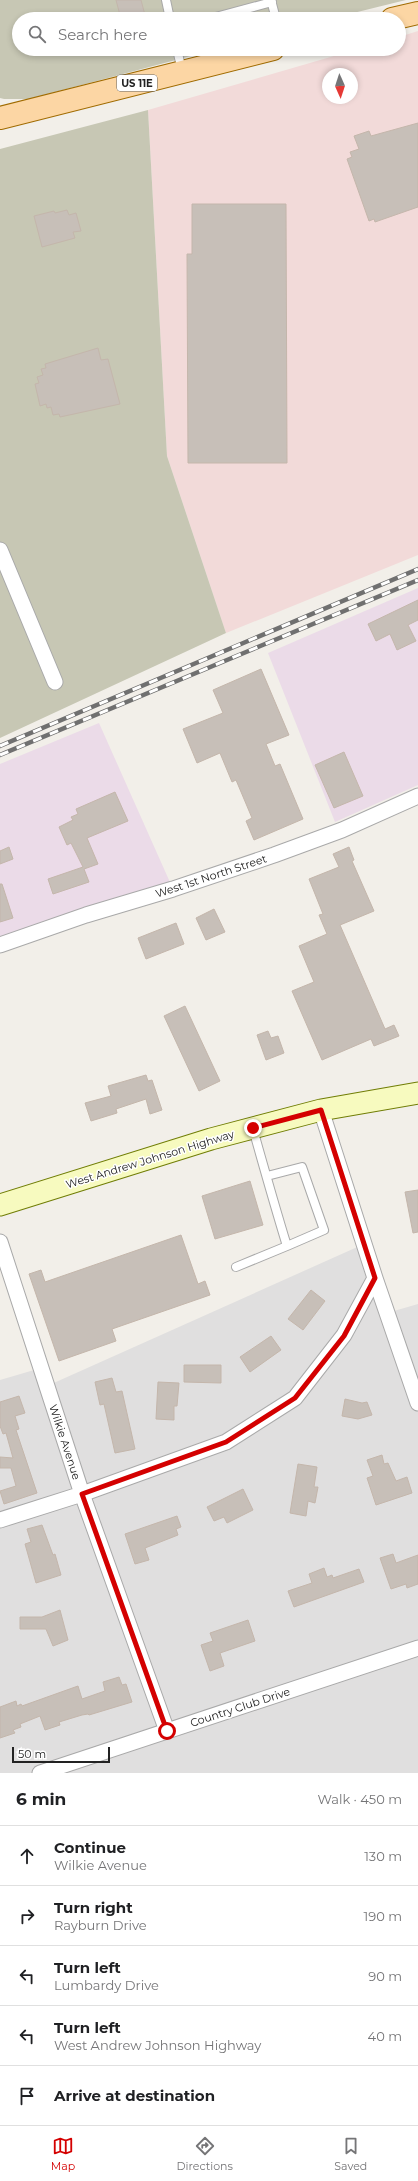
<!DOCTYPE html>
<html lang="en">
<head>
<meta charset="utf-8">
<style>
	body { margin:0; font-family:Montserrat,sans-serif; background:#f2f2f2; color:#202124 }
	.compass { position:absolute; left:322px; top:68px; width:36px; height:36px; border-radius:50%; background:#fff; box-shadow:0 2px 6px #0003; rotate:177deg }
	.scale { position:absolute; left:12px; bottom:10px; width:98px; box-sizing:border-box; padding-left:4px; border:2px solid #222; border-top:0; font-size:11px; line-height:14px; white-space:nowrap; color:#222; -webkit-text-stroke:3px #fff; paint-order:stroke }
	.stop { position:absolute; width:12px; height:12px; margin:-9px; border:3px solid #d40000; border-radius:50%; background:#fff }
	.stop.end { background:#d40000; border-color:#fff; box-shadow:0 1px 4px #0008 }
	.list { margin:0; padding:0; list-style:none }
	h2 { display:flex; justify-content:space-between; align-items:center; height:52px; margin:0; padding:0 16px; font-size:17px }
	h2 small { font-size:13px; font-weight:400; color:#757577 }
	.list li { display:grid; grid-template-columns:26px 1fr auto; gap:12px; align-items:center; box-sizing:border-box; height:60px; padding:0 16px; border-top:1px solid #e0e0e0 }
	.list b { display:block; font-size:15px; white-space:nowrap }
	.list p { margin:0; font-size:13px; white-space:nowrap; color:#757577 }
	.list em { font-size:13px; font-style:normal; color:#757577 }
	.icon { flex:none; width:22px; height:22px; fill:none; stroke:currentColor; stroke-width:2; stroke-linecap:round; stroke-linejoin:round }
	.map { position:relative; flex:none; width:418px; height:1773px; overflow:hidden }
	.search { position:absolute; background:#fff; box-shadow:0 2px 6px #0003; left:12px; right:12px; top:12px; height:44px; display:flex; align-items:center; gap:10px; box-sizing:border-box; padding:0 14px; border-radius:22px; color:#757577; font-size:15px }
	.sheet { height:352px; background:#fff }
	nav { display:flex; justify-content:space-around; align-items:center; box-sizing:border-box; height:56px; border-top:1px solid #e0e0e0; background:#fff; font-size:11px; color:#757577 }
	nav a { display:grid; justify-items:center; gap:2px }
	nav .on { color:#d40000 }
	.map>svg:first-child { display:block }
	.residential { fill:#e0dfdf }
	.commercial { fill:#f2dad9; fill-rule:evenodd }
	.industrial { fill:#ebdbe8 }
	.construction { fill:#c7c7b4 }
	.building { fill:#c7bfb8; stroke:#c4b6ab }
	.lines { fill:none; stroke-linecap:round; stroke-linejoin:round }
	.lane-casing { stroke:#a9a9a9; stroke-width:10 }
	.street-casing { stroke:#a9a9a9; stroke-width:17 }
	.secondary-casing { stroke:#707d05; stroke-width:23 }
	.primary-casing { stroke:#a06b00; stroke-width:24 }
	.lane { stroke:#fff; stroke-width:8 }
	.street { stroke:#fff; stroke-width:15 }
	.secondary { stroke:#f7fabf; stroke-width:21 }
	.primary { stroke:#fcd6a4; stroke-width:22 }
	.rail-casing { stroke:#707070; stroke-width:4.5 }
	.rail { stroke:#fff; stroke-width:3; stroke-dasharray:9; stroke-linecap:butt }
	.route { stroke:#d40000; stroke-width:5 }
	.labels { text-anchor:middle; stroke-width:3; stroke-linejoin:round; paint-order:stroke }
	.shield { fill:#fff; stroke:#646464; stroke-width:1 }
	.shield-label { font-size:10px; font-weight:bold; fill:#222 }
	.street-label { font-size:11px; fill:#222; stroke:#fff }
</style>
</head>
<body>
<div class="map">
<svg width="418" height="1773" viewBox="0 0 418 1773">
	<rect width="100%" height="100%" fill="#f2efe9"/>
	<!-- residential -->
	<path class="residential" d="M364,1244l23,69 31,-9v469h-418v-393l41,-12 6,18z"/>
	<!-- commercial -->
	<path class="commercial" d="M418,31v524l-192,78 -59,-177 -19,-346 210,-61h41v-12zM328,74h24v24h-24z"/>
	<!-- industrial -->
	<path class="industrial" d="M418,588v197l-83,37 -67,-169z
		M99,723l74,166 -173,56v-181z"/>
	<!-- construction -->
	<path class="construction" d="M0,0h406l-77,19h-310v30h198l-188,50h-25l-4,-1z
		M148,110l19,346 59,177 -226,105v-589z"/>
	<!-- building -->
	<path class="building" d="M116,0h25l5,19h-25z
		M418,123v84l-43,15 -1,-3 -5,2 -22,-62 5,-2 -2,-5 9,-3 -5,-13 15,-5 2,5z
		M192,204h94l1,259h-99l-1,-209h5z
		M67,210l2,5 7,-2 5,18 -8,1 2,6 -33,9 -8,-31 20,-5 1,2z
		M98,348l3,12 7,-1 12,45 -60,13 -1,-3 -6,1 -2,-8 -4,1 -1,-4 -6,2 -5,-22 4,-1 -2,-6 6,-2 -2,-6 5,-1 -1,-4z
		M418,600v20l-10,5 8,16 -19,9 -7,-16 -14,7 -8,-17z
		M261,669l28,66 -23,9 9,22 5,-2 23,55 -49,21 -8,-19 6,-3 -16,-38 -4,2 -12,-29 -23,10 -14,-34 40,-16 -10,-23z
		M344,752l19,44 -29,12 -19,-43z
		M115,792l13,29 -41,17 11,26 -14,5 5,13 -36,12 -5,-15 35,-12 -12,-24 -4,2 -8,-18 14,-7 -2,-3 7,-3 -2,-5z
		M9,847l4,12 -13,5v-13z
		M349,847l5,13 -2,1 22,50 -34,14 45,104 9,-4 5,11 -25,10 -3,-7 -49,21 -30,-69 22,-9 -15,-36 28,-12 -8,-19 4,-1 -14,-35 30,-12 -6,-13z
		M0,884h2l11,34 -13,4z
		M214,909l11,23 -19,8 -10,-22z
		M176,923l8,21 -38,15 -8,-21z
		M185,1006l35,75 -21,10 -35,-75z
		M268,1031l3,7 7,-2 6,17 -18,7 -9,-25z
		M146,1075l2,6 4,-1 10,30 -12,4 -4,-15 -30,10 1,4 -26,8 -6,-18 26,-7 -3,-10z
		M250,1181l13,44 -48,14 -13,-43z
		M418,1190v42l-5,1 -8,-41z
		M181,1235l17,49 7,-3 5,14 -98,34 4,12 -57,20 -30,-87 12,-4 4,12z
		M311,1290l14,11 -22,29 -15,-11z
		M271,1336l10,14 -31,22 -10,-15z
		M184,1365h37v18l-37,-1z
		M112,1378l4,14 6,-1 13,58 -20,4 -11,-49 -4,1 -5,-23z
		M158,1382l21,1 -2,23h-3v14l-18,-1z
		M19,1396l6,17 -10,3 4,13 -3,1 21,63 -33,11 -4,-13 16,-5 -5,-18h-11v-11l13,1 -7,-25 -3,1 -3,-8v-24z
		M345,1399l17,4 5,-1 5,13 -14,4 -16,-3z
		M382,1455l2,9 4,-1 8,18 11,-4 5,16 -36,12 -9,-27 6,-2 -6,-16z
		M298,1464l19,3 -3,20h4l-3,16 -7,-2 -2,15 -16,-3z
		M243,1489l10,21 -26,13 -3,-6 -10,4 -7,-14z
		M177,1516l4,11 -5,2 2,6 -33,13 4,12 -14,4 -10,-30z
		M42,1525l11,30 2,-1 6,21 -25,8 -11,-39 6,-2 -4,-13z
		M393,1554l3,9 22,-8v29l-11,4 -1,-4 -15,5 -11,-31z
		M324,1568l3,9 5,-2 1,3 26,-9 5,13 -70,25 -6,-16 24,-8 -3,-9z
		M60,1610l8,30 -15,6 -7,-17h-26v-12h22z
		M248,1620l7,21 -35,12 4,13 -14,5 -9,-26 12,-4 -3,-8z
		M119,1677l3,8 4,-1 6,18 -43,13 -1,-1 -6,1 -23,7 1,3 -15,5 -5,-14 -20,8 1,3 -8,3 2,3 -15,5v-31l16,-6 1,5 4,-2 1,2 56,-20 4,13 23,-8 -2,-9z"/>
	<g class="lines">
		<defs>
			<path id="lane" d="M166,0l4,19
				M271,0l5,19
				M208,19l64,-17
				M177,49l5,22
				M253,1129c11,39 22,78 34,117l37,-16 -22,-63 -35,9
				M236,1267l51,-21"/>
			<path id="street" d="M0,550l55,132
				M0,945l86,-30 87,-26 101,-34 68,-25 76,-34
				M321,1110l54,168 43,125
				M0,1242l82,252 85,237
				M0,1520l82,-26 144,-52 69,-44 49,-63 31,-57
				M40,1773l378,-125"/>
			<path id="secondary" d="M0,1205l211,-66 110,-29 97,-17"/>
			<path id="primary" d="M392,19l26,-6
				M0,118l273,-69"/>
		</defs>
		<!-- lane casing -->
		<use href="#lane" class="lane-casing"/>
		<!-- street casing -->
		<use href="#street" class="street-casing"/>
		<!-- secondary casing -->
		<use href="#secondary" class="secondary-casing"/>
		<!-- primary casing -->
		<use href="#primary" class="primary-casing"/>
		<!-- lane -->
		<use href="#lane" class="lane"/>
		<!-- street -->
		<use href="#street" class="street"/>
		<!-- secondary -->
		<use href="#secondary" class="secondary"/>
		<!-- primary -->
		<use href="#primary" class="primary"/>
		<defs>
			<path id="rail" d="M0,746l418,-177
				M0,755l418,-175"/>
		</defs>
		<!-- rail casing -->
		<use href="#rail" class="rail-casing"/>
		<!-- rail -->
		<use href="#rail" class="rail"/>
	</g>
	<g class="lines">
		<!-- route -->
		<path class="route" d="M167,1731l-85,-237 144,-52 69,-44 49,-62 31,-58 -54,-168 -68,18"/>
	</g>
	<g class="labels">
		<!-- shield labels -->
		<rect class="shield" x="117" y="75" width="40" height="16" rx="3"/>
		<g class="shield-label">
			<text x="137" y="87">US 11E</text>
		</g>
		<!-- street labels -->
		<g class="street-label">
			<text transform="translate(211 876) rotate(-18)" y="4">West 1st North Street</text>
			<text transform="translate(150 1159) rotate(-17)" y="4">West Andrew Johnson Highway</text>
			<text transform="translate(65 1442) rotate(72)" y="4">Wilkie Avenue</text>
			<text transform="translate(240 1707) rotate(-18)" y="4">Country Club Drive</text>
		</g>
	</g>
</svg>
<svg class="compass" viewBox="-18 -18 36 36"><path d="M0-13l5 13h-10z" fill="#e53935"/><path d="M0 13l5-13h-10z" fill="#757577"/></svg>
<div class="scale">50 m</div>
<div class="stop" style="left:167px;top:1731px"></div>
<div class="stop end" style="left:253px;top:1128px"></div>
<div class="search"><svg class="icon" aria-label="search" viewBox="0 0 24 24"><circle cx="10" cy="10" r="6"/><path d="M15 15l6 6"/></svg>Search here</div>
</div>
<section class="sheet">
<h2>6 min<small>Walk · 450 m</small></h2>
<ul class="list">
<li><svg class="icon" aria-label="ahead" viewBox="0 0 24 24"><path d="M12 20V5M6 11l6-6 6 6"/></svg><div><b>Continue</b><p>Wilkie Avenue</p></div><em>130 m</em></li>
<li><svg class="icon" aria-label="right" viewBox="0 0 24 24"><path d="M7 20v-9h11M14 6l5 5-5 5"/></svg><div><b>Turn right</b><p>Rayburn Drive</p></div><em>190 m</em></li>
<li><svg class="icon" aria-label="left" viewBox="0 0 24 24"><path d="M17 20v-9H6M10 6l-5 5 5 5"/></svg><div><b>Turn left</b><p>Lumbardy Drive</p></div><em>90 m</em></li>
<li><svg class="icon" aria-label="left" viewBox="0 0 24 24"><path d="M17 20v-9H6M10 6l-5 5 5 5"/></svg><div><b>Turn left</b><p>West Andrew Johnson Highway</p></div><em>40 m</em></li>
<li><svg class="icon" aria-label="arrive" viewBox="0 0 24 24"><path d="M6 21V4h12l-3 4 3 4H6"/></svg><div><b>Arrive at destination</b></div></li>
</ul>
</section>
<nav>
<a class="on"><svg class="icon" aria-label="map" viewBox="0 0 24 24"><path d="M3 6l6-2 6 2 6-2v14l-6 2-6-2-6 2zM9 4v14M15 6v14"/></svg>Map</a>
<a><svg class="icon" aria-label="directions" viewBox="0 0 24 24"><path d="M12 3l9 9-9 9-9-9zM9 14v-3h6M13 9l2 2-2 2"/></svg>Directions</a>
<a><svg class="icon" aria-label="saved" viewBox="0 0 24 24"><path d="M7 4h10v16l-5-4-5 4z"/></svg>Saved</a>
</nav>
</body>
</html>
